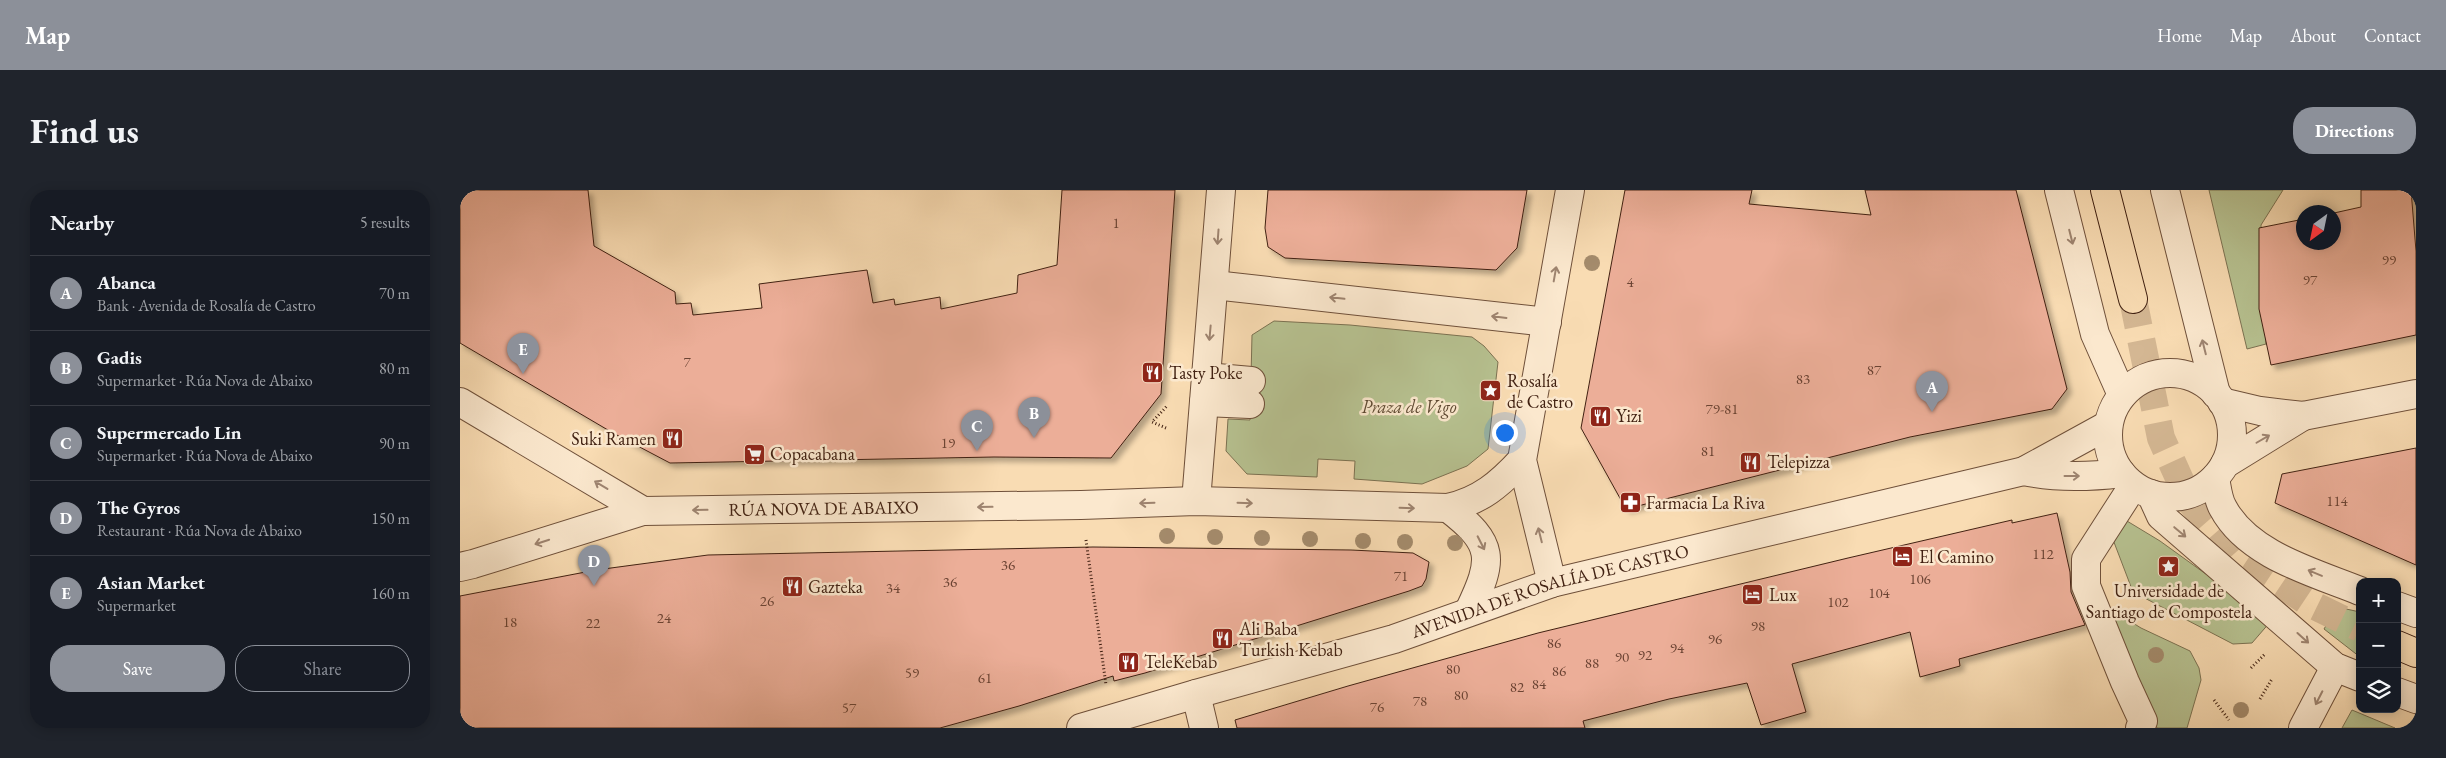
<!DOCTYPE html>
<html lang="en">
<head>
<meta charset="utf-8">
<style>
	body { margin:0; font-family:"EB Garamond",serif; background:#20242c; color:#f1f3f6 }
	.controls { position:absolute; right:15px; bottom:15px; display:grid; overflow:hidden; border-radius:10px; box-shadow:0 2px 12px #0003 }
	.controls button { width:45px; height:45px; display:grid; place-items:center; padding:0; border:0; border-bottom:1px solid #363941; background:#171b24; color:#f1f3f6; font:25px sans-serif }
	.compass { position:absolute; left:1836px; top:15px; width:45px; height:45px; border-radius:50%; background:#171b24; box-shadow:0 2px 12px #0003; rotate:213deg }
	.you { position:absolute; left:1044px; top:242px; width:18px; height:18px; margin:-12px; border:4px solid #fff; border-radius:50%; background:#1a73e8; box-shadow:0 0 0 8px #1a73e833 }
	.badge { display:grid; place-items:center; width:32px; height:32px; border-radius:50%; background:#8c9099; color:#fff; font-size:16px; font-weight:700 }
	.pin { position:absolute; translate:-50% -41px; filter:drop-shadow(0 1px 2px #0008) }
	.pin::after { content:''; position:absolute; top:26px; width:18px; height:15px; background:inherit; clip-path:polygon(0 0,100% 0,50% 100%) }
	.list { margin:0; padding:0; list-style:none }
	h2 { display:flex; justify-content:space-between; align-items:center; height:65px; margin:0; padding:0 20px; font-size:21px }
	h2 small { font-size:16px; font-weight:400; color:#9ea1a6 }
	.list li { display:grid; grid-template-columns:32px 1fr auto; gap:15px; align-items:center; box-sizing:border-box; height:75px; padding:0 20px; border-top:1px solid #363941 }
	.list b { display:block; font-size:19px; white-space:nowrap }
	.list p { margin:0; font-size:16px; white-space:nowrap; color:#9ea1a6 }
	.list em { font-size:16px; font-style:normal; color:#9ea1a6 }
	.actions { display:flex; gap:10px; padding:15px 20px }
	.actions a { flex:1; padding:11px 0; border:1px solid #8c9099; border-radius:20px; text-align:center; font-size:18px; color:#8c9099 }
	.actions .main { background:#8c9099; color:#fff }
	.icon { flex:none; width:28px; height:28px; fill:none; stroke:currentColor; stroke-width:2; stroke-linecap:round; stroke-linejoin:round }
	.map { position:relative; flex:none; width:1956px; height:538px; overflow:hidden; border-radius:20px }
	header { display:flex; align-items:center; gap:30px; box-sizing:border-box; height:70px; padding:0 25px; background:#8c9099; color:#fff }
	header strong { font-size:24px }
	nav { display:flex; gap:28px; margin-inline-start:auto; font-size:18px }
	.intro { display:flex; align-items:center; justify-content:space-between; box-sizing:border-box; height:120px; padding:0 30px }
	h1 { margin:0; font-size:35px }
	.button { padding:12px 22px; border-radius:20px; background:#8c9099; color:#fff; font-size:18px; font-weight:700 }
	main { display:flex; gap:30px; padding:0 30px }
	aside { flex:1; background:#171b24; border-radius:20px; box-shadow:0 2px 12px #0003 }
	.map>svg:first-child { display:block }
	.green { fill:#b7c291; stroke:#7c7252 }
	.building { fill:#ecae98; stroke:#412112; filter:url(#shadow) }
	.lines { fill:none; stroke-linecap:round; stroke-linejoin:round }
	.major-tunnel { stroke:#d4b793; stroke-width:28; stroke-dasharray:28 14; stroke-linecap:butt }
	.minor-casing { stroke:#6f503a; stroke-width:30 }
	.major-casing { stroke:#412112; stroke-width:30 }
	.path { stroke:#412112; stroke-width:3; stroke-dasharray:1 2.5; stroke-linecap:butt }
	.minor { stroke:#fbe8ce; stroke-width:28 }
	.major { stroke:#f9dcb3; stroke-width:28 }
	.tree { fill:#a48b6c }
	.oneway { stroke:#9e8470 }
	.labels { text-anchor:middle; stroke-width:5; stroke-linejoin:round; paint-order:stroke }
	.number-label { font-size:15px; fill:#6c4434 }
	.poi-label { font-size:18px; fill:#412112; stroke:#fbe8ce; text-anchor:start }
	.park-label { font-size:18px; font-style:italic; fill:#5e4932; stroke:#fbe8ce }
	.street-label { font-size:18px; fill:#412112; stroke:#fbe8ce }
</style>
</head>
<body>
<header>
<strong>Map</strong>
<nav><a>Home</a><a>Map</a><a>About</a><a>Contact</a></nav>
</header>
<div class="intro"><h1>Find us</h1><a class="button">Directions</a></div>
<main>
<aside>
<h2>Nearby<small>5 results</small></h2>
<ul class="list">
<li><span class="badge">A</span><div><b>Abanca</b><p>Bank · Avenida de Rosalía de Castro</p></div><em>70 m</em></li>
<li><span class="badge">B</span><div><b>Gadis</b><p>Supermarket · Rúa Nova de Abaixo</p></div><em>80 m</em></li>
<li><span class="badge">C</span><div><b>Supermercado Lin</b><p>Supermarket · Rúa Nova de Abaixo</p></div><em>90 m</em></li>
<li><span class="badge">D</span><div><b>The Gyros</b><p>Restaurant · Rúa Nova de Abaixo</p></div><em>150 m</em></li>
<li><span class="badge">E</span><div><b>Asian Market</b><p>Supermarket</p></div><em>160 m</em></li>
</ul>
<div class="actions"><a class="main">Save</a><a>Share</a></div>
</aside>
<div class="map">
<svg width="1956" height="538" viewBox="0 0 1956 538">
	<defs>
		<filter id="shadow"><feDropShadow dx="4.5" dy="4.5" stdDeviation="2.5" flood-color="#0004"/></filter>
	</defs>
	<rect width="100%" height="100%" fill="#f9dcb3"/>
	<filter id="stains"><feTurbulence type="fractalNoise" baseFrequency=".004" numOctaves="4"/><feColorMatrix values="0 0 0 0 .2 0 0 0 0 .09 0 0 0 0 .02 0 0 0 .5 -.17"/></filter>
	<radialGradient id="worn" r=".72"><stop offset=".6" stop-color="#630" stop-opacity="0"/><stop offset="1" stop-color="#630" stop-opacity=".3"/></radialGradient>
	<!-- green -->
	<path class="green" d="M1749,0h74l-22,35 5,119 -19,5z
		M814,131l76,4 122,12 12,9 14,16 -10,87 -21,17 -45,18 -68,-5 1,-18 -37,-2 -1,18 -70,-3 -21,-23 2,-32 22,1 2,-85z
		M1662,328l38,23 111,80 -19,22 -19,1 -100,-52 -21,-55z
		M1877,417l23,5v45l-36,-28z
		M1652,420l29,18 49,23 9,17 2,12 -14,48h-30l-23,-43 -25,-70z
		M1892,520l43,18h-53z"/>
	<!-- building -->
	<path class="building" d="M0,0h128l6,56 81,46 1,12 15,-1 2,12 69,-7 -3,-24 108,-14 6,33 21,-4 1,6 45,-8 1,12 76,-16 1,-18 39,-10 5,-75h113l-14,204 -50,64 -117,-1 -324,6 -57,-30 -153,-90z
		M808,0h259l-10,58 -21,22 -211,-12 -17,-11 -3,-19z
		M1165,0h127l-3,14 122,11 -6,-25h151l51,199 -15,20 -142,28 -284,72 -45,-81z
		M1901,0h50l5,61v84l-145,30 -12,-56v-81l45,-9v23h30v-29l27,-6z
		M1956,258v117l-141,-62 7,-29z
		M1597,323l13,59 1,20 14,33 -126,34 1,7 -40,11 -10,-45 -118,32 14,48 -45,13 -14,-42 -78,16 -86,22 2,7h-348l-2,-8 113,-34 190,-53 310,-75 164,-38v3z
		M633,357l258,3 62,3 16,9 -3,17 -4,7 -13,5 -264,82 -31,8 -1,-5 -94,30 -79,22h-480v-132l136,-26 112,-15z"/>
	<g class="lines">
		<!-- major-tunnel -->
		<path class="major-tunnel" d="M1673,109l28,139 28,62 47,54 75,50 49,24"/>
		<defs>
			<g id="minor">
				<path d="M1599,0l36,144 27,61"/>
				<path d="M1705,0l51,204"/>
				<path d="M754,95l333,37"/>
				<circle cx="1710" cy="245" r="62"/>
				<path d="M746,187l45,4"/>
				<path d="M0,212l183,109"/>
				<path d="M744,212l46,2"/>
				<path d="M1762,212l38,9 43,5 113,-22"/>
				<path d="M1765,274l78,-48"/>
				<path d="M1564,281c32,7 65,6 97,2"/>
				<path d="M1755,288c2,10 3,22 8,30 25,47 90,64 137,83"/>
				<path d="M1673,296l-47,73v27l39,96 18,39 -3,7"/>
				<path d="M1691,304l10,22 174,151 25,10"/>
				<path d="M736,311l25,-311"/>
				<path d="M988,318c47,36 46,51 21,103"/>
				<path id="s1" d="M0,377l13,-3 170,-53 438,-6 115,-4 252,7c32,-7 52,-24 74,-48"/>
				<path d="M1092,393l-30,-123 48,-270"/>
				<path d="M1937,416l19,7"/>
				<path d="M1937,502l19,7"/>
				<path d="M736,504l8,34"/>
				<path id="s2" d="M621,538l115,-34 198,-55 158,-56 472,-112 84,-46"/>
				<path d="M1843,538l32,-61"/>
			</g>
			<path id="major" d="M1645,0l28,109
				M1937,455l19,8"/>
		</defs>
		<!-- minor casing -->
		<use href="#minor" class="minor-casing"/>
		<!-- major casing -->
		<use href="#major" class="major-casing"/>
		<!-- path -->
		<path class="path" d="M706,238l-14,-6 15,-16
			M626,350l20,145
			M1791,478l14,-14
			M1800,509l12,-20
			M1754,510l15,20"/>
		<!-- minor -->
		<use href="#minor" class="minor"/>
		<!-- major -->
		<use href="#major" class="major"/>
	</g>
	<!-- trees -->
	<g class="tree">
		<circle cx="1132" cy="73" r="8"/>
		<circle cx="707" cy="346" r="8"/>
		<circle cx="755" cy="347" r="8"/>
		<circle cx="802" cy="348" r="8"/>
		<circle cx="850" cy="349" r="8"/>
		<circle cx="903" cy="351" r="8"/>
		<circle cx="945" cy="352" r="8"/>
		<circle cx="995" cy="353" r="8"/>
		<circle cx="1696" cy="465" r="8"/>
		<circle cx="1781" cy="520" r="8"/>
	</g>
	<!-- one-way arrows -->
	<defs><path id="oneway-shaft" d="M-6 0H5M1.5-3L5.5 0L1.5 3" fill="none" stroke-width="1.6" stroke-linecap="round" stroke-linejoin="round" transform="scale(1.25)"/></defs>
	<g class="oneway">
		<use href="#oneway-shaft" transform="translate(758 47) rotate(94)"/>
		<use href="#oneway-shaft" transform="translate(1611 47) rotate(76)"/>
		<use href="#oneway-shaft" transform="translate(1095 84) rotate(-80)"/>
		<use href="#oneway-shaft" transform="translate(877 108) rotate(-174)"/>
		<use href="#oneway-shaft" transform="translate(1039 127) rotate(-173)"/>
		<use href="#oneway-shaft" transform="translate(750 143) rotate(95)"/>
		<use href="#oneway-shaft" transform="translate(1744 157) rotate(-104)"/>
		<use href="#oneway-shaft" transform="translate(1803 249) rotate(-30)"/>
		<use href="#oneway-shaft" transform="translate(1612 286)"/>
		<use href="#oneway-shaft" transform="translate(141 295) rotate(-149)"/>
		<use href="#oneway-shaft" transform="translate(687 313) rotate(178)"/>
		<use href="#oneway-shaft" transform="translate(785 313) rotate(2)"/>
		<use href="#oneway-shaft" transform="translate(525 317) rotate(179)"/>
		<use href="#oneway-shaft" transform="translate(947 318) rotate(2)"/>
		<use href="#oneway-shaft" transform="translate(240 320) rotate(179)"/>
		<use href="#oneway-shaft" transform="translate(1720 342) rotate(40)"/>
		<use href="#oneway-shaft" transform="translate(1080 345) rotate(-104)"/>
		<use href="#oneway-shaft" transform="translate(82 352) rotate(162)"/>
		<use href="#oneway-shaft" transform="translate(1021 353) rotate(63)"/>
		<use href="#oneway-shaft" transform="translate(1855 383) rotate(-157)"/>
		<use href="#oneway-shaft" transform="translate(1843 448) rotate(42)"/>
		<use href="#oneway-shaft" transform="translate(1859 508) rotate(117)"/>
	</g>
	<!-- icons -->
	<defs>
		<symbol id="restaurant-square" viewBox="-11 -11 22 22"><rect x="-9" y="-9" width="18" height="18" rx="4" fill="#8f2418" stroke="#fbe8ce"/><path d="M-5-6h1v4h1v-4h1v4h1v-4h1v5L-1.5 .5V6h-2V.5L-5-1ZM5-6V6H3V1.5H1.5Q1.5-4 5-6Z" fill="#fff"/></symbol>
		<symbol id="sight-square" viewBox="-11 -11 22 22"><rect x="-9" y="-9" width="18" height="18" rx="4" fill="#8f2418" stroke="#fbe8ce"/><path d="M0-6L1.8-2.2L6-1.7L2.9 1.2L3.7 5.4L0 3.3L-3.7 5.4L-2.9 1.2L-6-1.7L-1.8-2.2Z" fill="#fff"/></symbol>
		<symbol id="supermarket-square" viewBox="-11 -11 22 22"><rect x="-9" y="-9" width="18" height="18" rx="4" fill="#8f2418" stroke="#fbe8ce"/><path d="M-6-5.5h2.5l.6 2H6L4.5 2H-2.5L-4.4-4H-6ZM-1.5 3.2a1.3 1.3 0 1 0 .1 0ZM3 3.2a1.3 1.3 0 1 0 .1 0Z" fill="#fff"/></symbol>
		<symbol id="pharmacy-square" viewBox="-11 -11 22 22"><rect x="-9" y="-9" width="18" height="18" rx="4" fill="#8f2418" stroke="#fbe8ce"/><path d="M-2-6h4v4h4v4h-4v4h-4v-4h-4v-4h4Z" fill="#fff"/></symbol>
		<symbol id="hotel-square" viewBox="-11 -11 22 22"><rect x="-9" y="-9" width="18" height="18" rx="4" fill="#8f2418" stroke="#fbe8ce"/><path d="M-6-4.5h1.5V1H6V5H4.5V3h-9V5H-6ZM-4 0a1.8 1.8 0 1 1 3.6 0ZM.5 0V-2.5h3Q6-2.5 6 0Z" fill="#fff"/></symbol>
	</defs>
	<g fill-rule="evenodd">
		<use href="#restaurant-square" x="680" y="170" width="25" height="25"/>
		<use href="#sight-square" x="1018" y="188" width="25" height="25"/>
		<use href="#restaurant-square" x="1128" y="214" width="25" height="25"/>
		<use href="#restaurant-square" x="200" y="236" width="25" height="25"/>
		<use href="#supermarket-square" x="282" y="252" width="25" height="25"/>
		<use href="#restaurant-square" x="1278" y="260" width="25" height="25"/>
		<use href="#pharmacy-square" x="1158" y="300" width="25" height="25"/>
		<use href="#hotel-square" x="1430" y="354" width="25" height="25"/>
		<use href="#sight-square" x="1696" y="364" width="25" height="25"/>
		<use href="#restaurant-square" x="320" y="384" width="25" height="25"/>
		<use href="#hotel-square" x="1280" y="392" width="25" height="25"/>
		<use href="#restaurant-square" x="750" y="436" width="25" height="25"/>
		<use href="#restaurant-square" x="656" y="460" width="25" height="25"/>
	</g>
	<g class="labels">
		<!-- number labels -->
		<g class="number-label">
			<text x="656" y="38">1</text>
			<text x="1929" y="75">99</text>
			<text x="1850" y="95">97</text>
			<text x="1170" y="97">4</text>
			<text x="227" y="177">7</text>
			<text x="1414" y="185">87</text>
			<text x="1343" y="194">83</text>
			<text x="1262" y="224">79-81</text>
			<text x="488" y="258">19</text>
			<text x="1248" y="266">81</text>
			<text x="1877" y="316">114</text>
			<text x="1583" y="369">112</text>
			<text x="548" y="380">36</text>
			<text x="941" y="391">71</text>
			<text x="1460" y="394">106</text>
			<text x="490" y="397">36</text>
			<text x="433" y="403">34</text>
			<text x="1419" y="408">104</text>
			<text x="307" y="416">26</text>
			<text x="1378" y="417">102</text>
			<text x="204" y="433">24</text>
			<text x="50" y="437">18</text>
			<text x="133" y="438">22</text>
			<text x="1298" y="441">98</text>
			<text x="1255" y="454">96</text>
			<text x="1094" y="458">86</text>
			<text x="1217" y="463">94</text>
			<text x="1185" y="470">92</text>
			<text x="1162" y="472">90</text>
			<text x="1132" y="478">88</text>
			<text x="993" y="484">80</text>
			<text x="1099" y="486">86</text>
			<text x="452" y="488">59</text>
			<text x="525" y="493">61</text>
			<text x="1079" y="499">84</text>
			<text x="1057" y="502">82</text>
			<text x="1001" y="510">80</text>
			<text x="960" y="516">78</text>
			<text x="917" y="522">76</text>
			<text x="389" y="523">57</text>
		</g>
		<!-- poi labels -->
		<g class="poi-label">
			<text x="709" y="189">Tasty Poke</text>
			<text x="1047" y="197">Rosalía<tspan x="1047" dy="21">de Castro</tspan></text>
			<text x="1156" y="232">Yizi</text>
			<text x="196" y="255" text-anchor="end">Suki Ramen</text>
			<text x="310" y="270">Copacabana</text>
			<text x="1307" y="278">Telepizza</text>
			<text x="1186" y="319">Farmacia La Riva</text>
			<text x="1459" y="373">El Camino</text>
			<text x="348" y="403">Gazteka</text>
			<text x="1709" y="407" text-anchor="middle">Universidade de<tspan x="1709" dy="21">Santiago de Compostela</tspan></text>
			<text x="1309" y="411">Lux</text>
			<text x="779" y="445">Ali Baba<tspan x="779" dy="21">Turkish Kebab</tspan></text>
			<text x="684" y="478">TeleKebab</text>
		</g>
		<!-- park labels -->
		<g class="park-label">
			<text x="949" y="223">Praza de Vigo</text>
		</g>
		<!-- street labels -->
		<g class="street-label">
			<text dy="6" stroke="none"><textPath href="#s1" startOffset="372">RÚA NOVA DE ABAIXO</textPath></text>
			<text dy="6" stroke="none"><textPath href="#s2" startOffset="489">AVENIDA DE ROSALÍA DE CASTRO</textPath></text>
		</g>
	</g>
	<rect width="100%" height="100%" filter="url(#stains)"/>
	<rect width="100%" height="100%" fill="url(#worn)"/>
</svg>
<div class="controls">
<button>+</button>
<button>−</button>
<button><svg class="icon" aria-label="layers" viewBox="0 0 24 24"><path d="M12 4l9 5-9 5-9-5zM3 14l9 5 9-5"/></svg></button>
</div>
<svg class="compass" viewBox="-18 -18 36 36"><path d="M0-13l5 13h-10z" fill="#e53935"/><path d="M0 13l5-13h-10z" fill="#9ea1a6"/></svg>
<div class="you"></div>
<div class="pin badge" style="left:1472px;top:222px">A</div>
<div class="pin badge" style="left:574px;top:248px">B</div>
<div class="pin badge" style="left:517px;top:261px">C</div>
<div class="pin badge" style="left:134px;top:396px">D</div>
<div class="pin badge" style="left:63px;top:184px">E</div>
</div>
</main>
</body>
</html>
